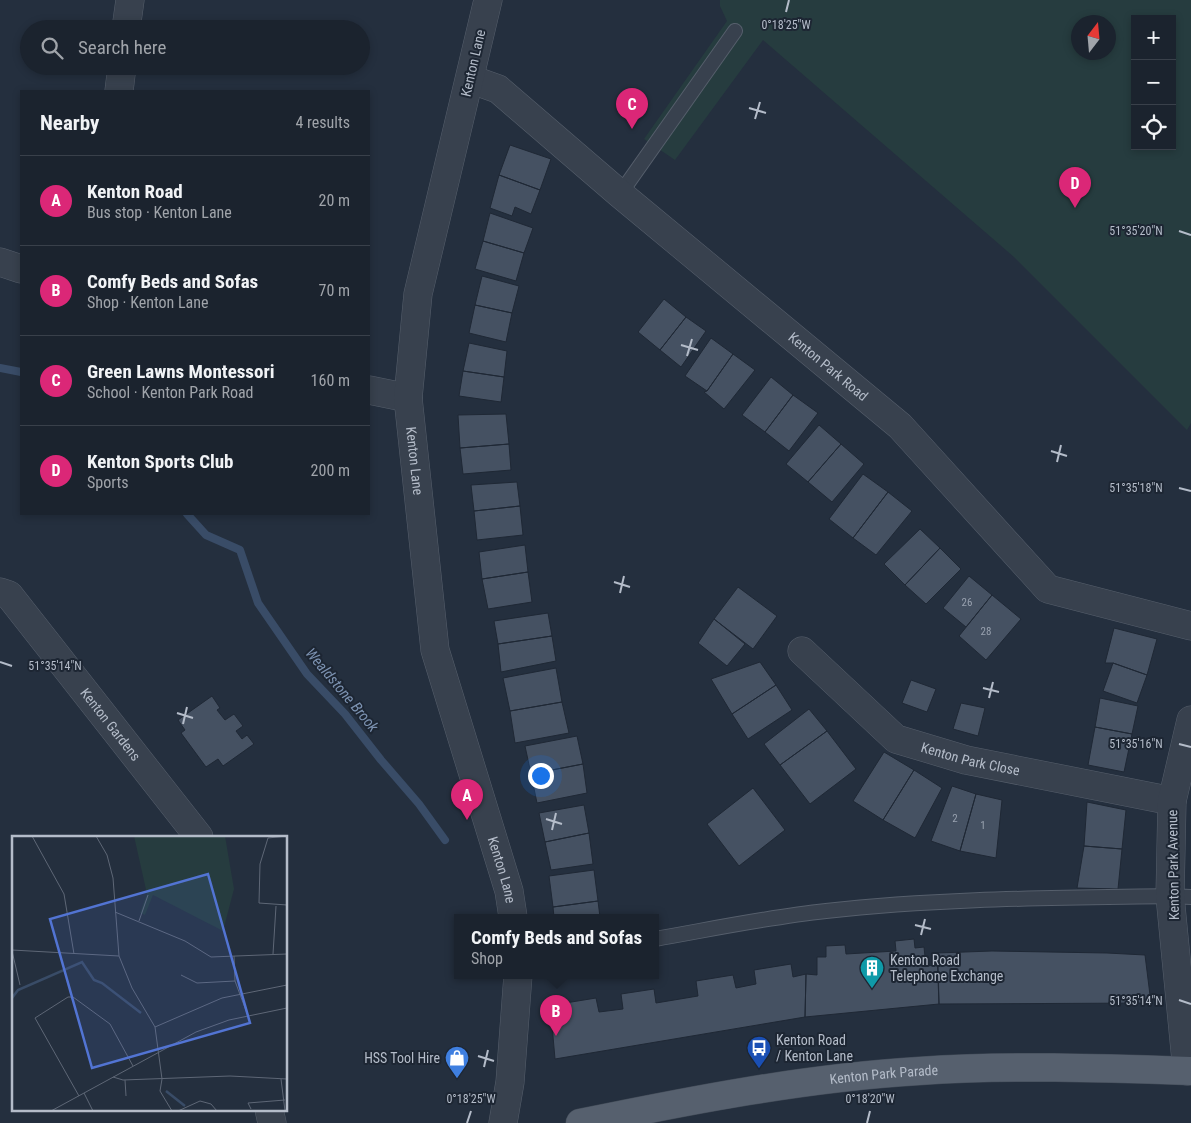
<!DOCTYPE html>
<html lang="en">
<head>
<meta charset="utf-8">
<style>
	body { margin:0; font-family:"Roboto Condensed",sans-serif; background:#242b36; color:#f1f3f6 }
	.controls { position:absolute; right:15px; top:15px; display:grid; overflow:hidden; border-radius:0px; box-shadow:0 2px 8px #0003 }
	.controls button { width:45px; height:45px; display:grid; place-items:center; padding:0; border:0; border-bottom:1px solid #39404a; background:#1b232e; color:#f1f3f6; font:25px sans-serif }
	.compass { position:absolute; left:1071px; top:15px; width:45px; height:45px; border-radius:50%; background:#1b232e; box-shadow:0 2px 8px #0003; rotate:16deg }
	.you { position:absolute; left:540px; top:775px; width:18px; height:18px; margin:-12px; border:4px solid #fff; border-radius:50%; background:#1a73e8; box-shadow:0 0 0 8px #1a73e833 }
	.badge { display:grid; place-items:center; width:32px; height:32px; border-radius:50%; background:#db2777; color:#fff; font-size:16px; font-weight:700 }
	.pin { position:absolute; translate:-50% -41px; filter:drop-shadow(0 1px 2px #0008) }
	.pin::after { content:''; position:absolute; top:26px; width:18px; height:15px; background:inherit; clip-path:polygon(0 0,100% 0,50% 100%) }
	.popup { position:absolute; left:454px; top:914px; width:205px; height:65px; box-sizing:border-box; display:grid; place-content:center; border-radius:0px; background:#1b232e; filter:drop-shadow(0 1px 4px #0005); font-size:16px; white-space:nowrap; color:#a0a4aa }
	.popup b { font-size:19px; color:#f1f3f6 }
	.popup::after { content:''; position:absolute; left:50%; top:100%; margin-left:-10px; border:10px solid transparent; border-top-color:#1b232e }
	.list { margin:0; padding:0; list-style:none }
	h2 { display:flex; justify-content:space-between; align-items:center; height:65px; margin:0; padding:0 20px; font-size:21px }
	h2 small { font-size:16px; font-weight:400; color:#a0a4aa }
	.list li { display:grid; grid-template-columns:32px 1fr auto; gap:15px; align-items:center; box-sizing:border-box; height:90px; padding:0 20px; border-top:1px solid #39404a }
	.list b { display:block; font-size:19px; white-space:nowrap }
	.list p { margin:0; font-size:16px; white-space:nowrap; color:#a0a4aa }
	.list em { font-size:16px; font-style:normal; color:#a0a4aa }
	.icon { flex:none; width:28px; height:28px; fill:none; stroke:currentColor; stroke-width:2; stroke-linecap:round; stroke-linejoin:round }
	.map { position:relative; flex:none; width:1191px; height:1123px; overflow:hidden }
	.search { position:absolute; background:#1b232e; box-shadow:0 2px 8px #0003; left:20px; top:20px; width:350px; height:55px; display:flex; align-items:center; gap:12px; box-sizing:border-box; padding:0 18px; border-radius:28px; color:#a0a4aa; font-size:19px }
	.panel { position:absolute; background:#1b232e; box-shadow:0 2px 8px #0003; left:20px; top:90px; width:350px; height:425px; border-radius:0px }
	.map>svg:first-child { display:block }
	.green { fill:#263c3f; fill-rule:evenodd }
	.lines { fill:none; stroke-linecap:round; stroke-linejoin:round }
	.stream { stroke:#394c67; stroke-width:8 }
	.building { fill:#455162; stroke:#1f2835 }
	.service-casing { stroke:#565f6c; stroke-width:16 }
	.minor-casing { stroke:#565f6c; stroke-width:29 }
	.tertiary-casing { stroke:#565f6c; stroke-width:29 }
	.primary-casing { stroke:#414a57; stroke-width:29 }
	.service { stroke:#38414e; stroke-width:14 }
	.minor { stroke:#38414e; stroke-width:28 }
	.tertiary { stroke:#38414e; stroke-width:28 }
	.primary { stroke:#56606e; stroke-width:28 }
	.ticks { fill:none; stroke:#b4bcc9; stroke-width:2 }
	.labels { text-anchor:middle; stroke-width:4; stroke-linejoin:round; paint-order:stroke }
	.number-label { font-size:11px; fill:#98a1af }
	.street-label { font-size:14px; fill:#b4bcc9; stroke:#1d2633 }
	.poi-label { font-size:14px; fill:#b4bcc9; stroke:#1d2633; text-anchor:start }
	.water-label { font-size:15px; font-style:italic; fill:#7c92b1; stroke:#1d2633 }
	.inset-river { fill:none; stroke:#394c67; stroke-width:2.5 }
	.inset-road { fill:none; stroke:#5e6776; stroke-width:1 }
	.view { fill:#5274d3; fill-opacity:0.15; stroke:#5274d3; stroke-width:2.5 }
	.inset-edge { fill:none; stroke:#b4bcc9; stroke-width:2.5 }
	.ticks-label { font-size:12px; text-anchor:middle; fill:#b4bcc9; stroke:#1d2633; stroke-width:4; stroke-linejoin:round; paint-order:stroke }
</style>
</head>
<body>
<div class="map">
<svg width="1191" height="1123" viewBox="0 0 1191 1123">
	<rect width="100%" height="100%" fill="#242f3e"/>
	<!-- green -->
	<path class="green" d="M720,0h471v423l-4,7 -173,-173 -251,-217 -88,120 -31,-21 83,-118 -7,-15zM1135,19h37v127h-37zM1078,22h30v30h-30z"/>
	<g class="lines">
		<!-- stream -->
		<path class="stream" d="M0,368l21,4
			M187,514l19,21 34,15 18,53 49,71 38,40 36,46 38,44 26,36"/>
	</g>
	<!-- building -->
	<path class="building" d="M510,145l41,14 -11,31 -41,-15z
		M499,175l41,15 -9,24 -16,-7 -3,9 -22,-8z
		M490,213l43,15 -9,25 -41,-12z
		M483,241l41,12 -8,28 -41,-12z
		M482,276l37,10 -7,27 -37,-8z
		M664,299l22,18 -26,33 -22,-18z
		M475,305l37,8 -6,29 -37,-9z
		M686,317l20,14 -25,36 -21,-17z
		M711,338l22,16 -26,37 -22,-15z
		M469,343l38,8 -3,26 -41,-6z
		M733,354l22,16 -31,39 -20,-17 3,-1z
		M463,371l41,6 -3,25 -42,-6z
		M771,377l22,18 -28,37 -23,-17z
		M793,395l25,18 -29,38 -24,-19z
		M506,414l3,30 -49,4 -2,-33z
		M819,425l22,19 -33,38 -22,-18z
		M509,444l2,26 -48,4 -3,-26z
		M841,444l23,20 -32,38 -24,-20z
		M863,474l25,18 -35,46 -24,-19z
		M517,482l3,24 -46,5 -3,-26z
		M888,492l24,19 -36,44 -23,-17z
		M520,506l3,29 -46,5 -3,-29z
		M920,529l20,19 -35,37 -21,-21z
		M525,545l3,27 -46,7 -3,-27z
		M940,548l21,21 -35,35 -21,-19z
		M528,572l4,30 -44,7 -6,-30z
		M969,576l23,19 -26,32 -23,-19z
		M738,587l39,29 -24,33 -39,-30z
		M992,595l29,24 -35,41 -27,-24z
		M548,613l4,23 -54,8 -4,-23z
		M714,619l31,25 -18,22 -29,-23z
		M1114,628l43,11 -10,36 -34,-12h-8z
		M552,636l4,25 -55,11 -3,-28z
		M760,662l16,23 -44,29 -21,-35z
		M1113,663l34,12 -10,28 -34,-12z
		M556,668l6,34 -52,9 -7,-33z
		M911,680l25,9 -9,23 -25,-9z
		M776,685l16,25 -44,29 -16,-25z
		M212,696l8,12 -3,2 8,10 9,-6 9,12 -7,5 6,8 5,-4 7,9 -31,22 -5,-7 -12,8 -25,-34 4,-3 -7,-10z
		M1100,698l38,8 -6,28 -37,-7z
		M562,702l7,31 -54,10 -5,-32z
		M961,703l24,5 -7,28 -25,-7z
		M809,709l18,22 -47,34 -16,-21z
		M1095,727l37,7 -8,38 -36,-7z
		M827,731l29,38 -46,35 -30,-39z
		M577,736l6,28 -52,10 -6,-28z
		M884,752l30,18 -31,50 -30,-19z
		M583,764l4,29 -50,10 -6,-29z
		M914,770l28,18 -27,50 -32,-18z
		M952,786l24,8 -16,57 -29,-10z
		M753,788l32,42 -46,36 -32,-42z
		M976,794l26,6 -6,58 -36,-7z
		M1087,802l39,8 -4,39 -38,-3z
		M584,805l5,28 -44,9 -6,-29z
		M589,833l4,31 -42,6 -6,-28z
		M1084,846l38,3 -4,40 -41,-1z
		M594,870l4,31 -45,6 -4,-31z
		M598,901l2,16h-46l-1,-10z
		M914,939l1,9 9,-1 2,19 12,-1 1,39 -134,13 1,-43 11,1v-18h9v-11l19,-1 1,9 50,-3 -1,-10z
		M992,951l115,2 38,2 6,48 -212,1 -2,-51z
		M791,964l2,13 13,-3 -1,43 -250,42 -3,-34 4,-1 -3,-19 43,-7 3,14 24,-3 -2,-15 33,-5 2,14 42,-7 -2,-15 37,-6 3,13 20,-4 -2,-14z"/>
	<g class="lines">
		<defs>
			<path id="service" d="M620,194l115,-163
				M655,939c57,-10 114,-22 171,-28 115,-13 230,-13 344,-15l21,1"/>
			<g id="minor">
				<path d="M126,29l4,-29"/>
				<path id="s1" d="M470,79l28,10 122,105 280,232 148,163 143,37"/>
				<path d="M119,91l3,-25"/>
				<path d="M0,262l21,7"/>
				<path d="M369,390l39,8"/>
				<path id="s2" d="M0,592l9,3 190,242"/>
				<path id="s3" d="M802,651l94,88 70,21 206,41"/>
				<path d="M1187,1071l-17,-175 2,-95 19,-81"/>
				<path d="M269,1109l3,14"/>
			</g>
			<g id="tertiary">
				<path id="s4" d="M488,0l-70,294 -10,104 27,252 74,241 4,26"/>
				<path d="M503,1123l7,-41 8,-107"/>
			</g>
			<g id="primary">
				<path id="s5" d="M580,1123c112,-23 224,-45 339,-52 91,-6 181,-3 272,0"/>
			</g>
		</defs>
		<!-- service casing -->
		<use href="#service" class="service-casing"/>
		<!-- minor casing -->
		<use href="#minor" class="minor-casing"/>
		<!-- tertiary casing -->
		<use href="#tertiary" class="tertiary-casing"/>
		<!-- primary casing -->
		<use href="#primary" class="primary-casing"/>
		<!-- service -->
		<use href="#service" class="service"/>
		<!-- minor -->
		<use href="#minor" class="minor"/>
		<!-- tertiary -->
		<use href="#tertiary" class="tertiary"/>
		<!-- primary -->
		<use href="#primary" class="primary"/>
	</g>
	<!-- ticks -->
	<path class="ticks" d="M786,12l3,-12M749,108l17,5M755,119l5,-17M1179,231l12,4M681,345l17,5M687,356l5,-17M1051,451l16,5M1057,462l4,-17M1179,488l12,3M614,582l16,5M620,593l4,-17M0,662l12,4M983,688l16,4M989,698l4,-16M177,713l16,5M183,724l4,-17M1179,744l12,3M546,819l16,5M552,830l4,-17M915,925l16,4M921,935l4,-16M1179,1000l12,4M478,1056l16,5M484,1067l4,-17M467,1123l4,-12M867,1123l3,-12"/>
	<!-- icons -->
	<defs>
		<symbol id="building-pin" viewBox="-11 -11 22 30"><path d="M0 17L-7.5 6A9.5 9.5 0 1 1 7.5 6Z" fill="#0f9aa8" stroke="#1d2633"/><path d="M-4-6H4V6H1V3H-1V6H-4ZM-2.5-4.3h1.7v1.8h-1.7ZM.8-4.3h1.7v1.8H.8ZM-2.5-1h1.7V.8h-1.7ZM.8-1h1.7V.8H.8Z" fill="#fff"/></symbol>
		<symbol id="bus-pin" viewBox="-11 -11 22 30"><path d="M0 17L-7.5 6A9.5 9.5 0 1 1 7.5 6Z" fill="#1a4fb4" stroke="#1d2633"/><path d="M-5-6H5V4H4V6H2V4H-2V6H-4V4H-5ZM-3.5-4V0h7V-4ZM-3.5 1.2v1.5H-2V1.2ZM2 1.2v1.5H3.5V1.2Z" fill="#fff"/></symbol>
		<symbol id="shop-pin" viewBox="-11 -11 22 30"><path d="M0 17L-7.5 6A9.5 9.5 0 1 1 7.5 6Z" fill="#3f7fe0" stroke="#1d2633"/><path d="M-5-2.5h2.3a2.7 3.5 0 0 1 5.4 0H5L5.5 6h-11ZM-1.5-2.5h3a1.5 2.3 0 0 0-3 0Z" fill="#fff"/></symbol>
	</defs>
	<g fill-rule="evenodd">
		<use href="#building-pin" x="858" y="954" width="28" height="38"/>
		<use href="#bus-pin" x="745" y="1034" width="28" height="38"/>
		<use href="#shop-pin" x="443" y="1044" width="28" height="38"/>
	</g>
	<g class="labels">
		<!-- number labels -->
		<g class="number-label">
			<text x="967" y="606">26</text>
			<text x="986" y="635">28</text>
			<text x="955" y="822">2</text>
			<text x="983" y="829">1</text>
		</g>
		<!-- street labels -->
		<g class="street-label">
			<text transform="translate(473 63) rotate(-77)" y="5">Kenton Lane</text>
			<text dy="5" stroke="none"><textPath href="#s1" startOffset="461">Kenton Park Road</textPath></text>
			<text dy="5" stroke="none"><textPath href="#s4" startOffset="470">Kenton Lane</textPath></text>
			<text dy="5" stroke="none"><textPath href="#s2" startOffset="174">Kenton Gardens</textPath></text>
			<text dy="5" stroke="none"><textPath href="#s3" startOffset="206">Kenton Park Close</textPath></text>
			<text transform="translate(1173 865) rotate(-91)" y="5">Kenton Park Avenue</text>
			<text dy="5" stroke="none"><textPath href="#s4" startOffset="890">Kenton Lane</textPath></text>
			<text dy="5" stroke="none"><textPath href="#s5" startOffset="308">Kenton Park Parade</textPath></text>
		</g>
		<!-- poi labels -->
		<g class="poi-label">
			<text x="890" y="965">Kenton Road<tspan x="890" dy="16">Telephone Exchange</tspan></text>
			<text x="776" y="1045">Kenton Road<tspan x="776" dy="16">/ Kenton Lane</tspan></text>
			<text x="440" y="1063" text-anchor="end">HSS Tool Hire</text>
		</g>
		<!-- water labels -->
		<g class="water-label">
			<text transform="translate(342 690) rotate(50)" y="5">Wealdstone Brook</text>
		</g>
	</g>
	<!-- overview -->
	<g transform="translate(12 836)">
		<rect width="275" height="275" fill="#242f3e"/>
		<path d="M122,0h91l9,53 -11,42 -70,-36 -8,20 -5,-2 7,-19z" fill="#263c3f"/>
		<path class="inset-river" d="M0,162l6,-8 64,-28 12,18 8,3 39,30M154,255l19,15"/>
		<path class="inset-road" d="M20,0l32,58 10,60M84,0l11,19 6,23 6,78 13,32 23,39 7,52 -2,12 12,20M275,0l-19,2 -8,26 -1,39 28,2M103,76l70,29 26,16 76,-3M127,85l9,-26M0,114l107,6M0,115l8,34M261,118l3,-48M222,120l1,25 13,35M169,139l16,8 38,-2M143,191l67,-29 65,-13M101,241l10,3 107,-4 57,3M269,243l4,32M113,244l1,16M72,257l9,18M67,260l-44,-78 33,-21h5l37,27 23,42M239,273l-3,-6 37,-3M39,275l145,-79 33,-12 58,-12M166,275l22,-10 11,3 6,7"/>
		<path class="view" d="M196,38l42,149 -158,45 -42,-149z"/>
		<rect width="275" height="275" class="inset-edge"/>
	</g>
	<g class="ticks-label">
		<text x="786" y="29">0°18'25"W</text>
		<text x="1136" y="235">51°35'20"N</text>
		<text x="1136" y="492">51°35'18"N</text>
		<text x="55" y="670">51°35'14"N</text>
		<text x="1136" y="748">51°35'16"N</text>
		<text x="1136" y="1005">51°35'14"N</text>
		<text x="471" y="1103">0°18'25"W</text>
		<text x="870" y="1103">0°18'20"W</text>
	</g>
</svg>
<div class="controls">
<button>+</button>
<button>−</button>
<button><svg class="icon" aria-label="locate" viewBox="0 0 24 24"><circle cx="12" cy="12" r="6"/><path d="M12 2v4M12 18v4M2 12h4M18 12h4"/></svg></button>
</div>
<svg class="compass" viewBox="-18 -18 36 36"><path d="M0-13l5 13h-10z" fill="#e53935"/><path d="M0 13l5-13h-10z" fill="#a0a4aa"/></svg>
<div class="you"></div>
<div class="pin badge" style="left:467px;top:820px">A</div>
<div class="pin badge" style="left:556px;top:1036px">B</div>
<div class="popup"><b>Comfy Beds and Sofas</b>Shop</div>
<div class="pin badge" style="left:632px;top:129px">C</div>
<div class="pin badge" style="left:1075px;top:208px">D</div>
<div class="search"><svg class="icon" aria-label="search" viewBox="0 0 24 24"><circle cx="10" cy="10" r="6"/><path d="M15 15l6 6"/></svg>Search here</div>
<section class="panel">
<h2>Nearby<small>4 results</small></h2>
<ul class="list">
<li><span class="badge">A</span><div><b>Kenton Road</b><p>Bus stop · Kenton Lane</p></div><em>20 m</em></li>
<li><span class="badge">B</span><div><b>Comfy Beds and Sofas</b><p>Shop · Kenton Lane</p></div><em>70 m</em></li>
<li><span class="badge">C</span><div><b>Green Lawns Montessori</b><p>School · Kenton Park Road</p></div><em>160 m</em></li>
<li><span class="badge">D</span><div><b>Kenton Sports Club</b><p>Sports</p></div><em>200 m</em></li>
</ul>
</section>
</div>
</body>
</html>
